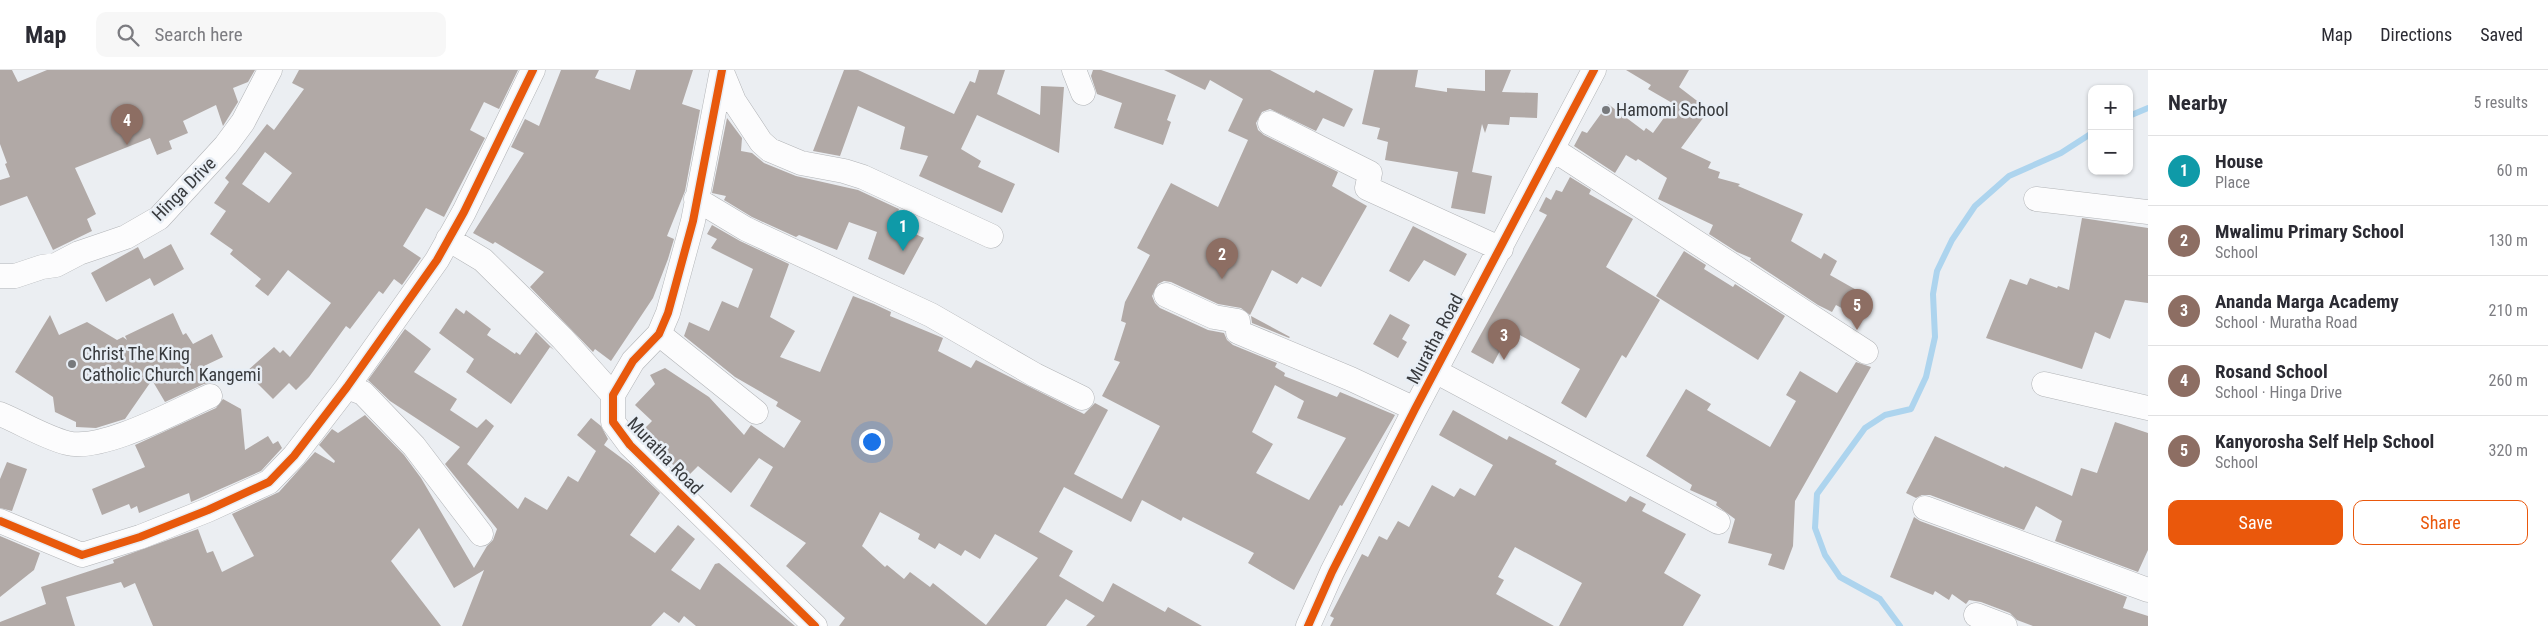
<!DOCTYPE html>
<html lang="en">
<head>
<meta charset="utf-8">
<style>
	body { margin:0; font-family:"Roboto Condensed",sans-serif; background:#f7f7f7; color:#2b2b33 }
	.controls { position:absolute; right:15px; top:15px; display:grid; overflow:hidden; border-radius:10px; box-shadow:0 1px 4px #0004 }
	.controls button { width:45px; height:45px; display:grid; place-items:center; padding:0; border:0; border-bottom:1px solid #e1e1e2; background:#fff; color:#2b2b33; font:25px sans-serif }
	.you { position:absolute; left:871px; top:371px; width:18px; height:18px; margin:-12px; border:4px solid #fff; border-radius:50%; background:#1a73e8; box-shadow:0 0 0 8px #1a73e833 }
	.badge { display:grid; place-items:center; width:32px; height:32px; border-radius:50%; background:#ea580c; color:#fff; font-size:16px; font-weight:700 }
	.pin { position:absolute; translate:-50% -41px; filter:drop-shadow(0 1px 2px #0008) }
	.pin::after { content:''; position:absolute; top:26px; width:18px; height:15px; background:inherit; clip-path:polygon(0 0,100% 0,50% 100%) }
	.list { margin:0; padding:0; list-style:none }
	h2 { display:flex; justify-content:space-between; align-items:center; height:65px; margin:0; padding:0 20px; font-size:21px }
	h2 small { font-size:16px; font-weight:400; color:#7c7c81 }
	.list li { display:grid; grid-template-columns:32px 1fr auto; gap:15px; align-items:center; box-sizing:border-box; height:70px; padding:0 20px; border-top:1px solid #e1e1e2 }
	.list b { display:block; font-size:19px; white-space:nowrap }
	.list p { margin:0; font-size:16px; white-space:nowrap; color:#7c7c81 }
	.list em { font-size:16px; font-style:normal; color:#7c7c81 }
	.actions { display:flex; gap:10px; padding:15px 20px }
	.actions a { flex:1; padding:11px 0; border:1px solid #ea580c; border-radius:10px; text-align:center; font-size:18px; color:#ea580c }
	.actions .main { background:#ea580c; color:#fff }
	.icon { flex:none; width:28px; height:28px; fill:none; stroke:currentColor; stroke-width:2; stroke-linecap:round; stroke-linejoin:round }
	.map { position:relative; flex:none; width:2148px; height:556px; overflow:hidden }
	header { display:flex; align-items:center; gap:30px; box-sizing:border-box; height:70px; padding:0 25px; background:#fff; border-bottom:1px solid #e1e1e2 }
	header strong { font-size:24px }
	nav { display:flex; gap:28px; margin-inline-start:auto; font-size:18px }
	.search { width:350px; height:45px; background:#f7f7f7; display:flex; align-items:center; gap:12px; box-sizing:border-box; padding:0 18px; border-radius:10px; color:#7c7c81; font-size:19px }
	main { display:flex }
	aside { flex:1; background:#fff }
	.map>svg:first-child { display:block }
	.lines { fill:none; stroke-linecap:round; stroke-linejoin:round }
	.stream { stroke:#add4ee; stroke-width:6 }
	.building { fill:#b1a9a6; fill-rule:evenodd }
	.minor-casing { stroke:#b2b4b7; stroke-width:25 }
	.minor { stroke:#fcfcfd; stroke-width:24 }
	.cycleway-casing { stroke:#e8eef5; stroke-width:11 }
	.cycleway { stroke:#e8590c; stroke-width:8 }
	.poi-dot { fill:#77797c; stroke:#e8eef5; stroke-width:2 }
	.labels { text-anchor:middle; stroke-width:5; stroke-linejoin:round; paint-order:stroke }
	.poi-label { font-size:18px; fill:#383a3d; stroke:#e8eef5; text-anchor:start }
	.street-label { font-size:18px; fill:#383a3d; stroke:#e8eef5 }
</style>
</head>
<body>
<header>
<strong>Map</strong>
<div class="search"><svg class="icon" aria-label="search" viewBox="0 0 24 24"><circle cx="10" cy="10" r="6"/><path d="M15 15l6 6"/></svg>Search here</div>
<nav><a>Map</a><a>Directions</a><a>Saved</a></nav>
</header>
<main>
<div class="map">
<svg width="2148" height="556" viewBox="0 0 2148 556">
	<rect width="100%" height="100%" fill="#ebeef2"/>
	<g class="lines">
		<!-- stream -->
		<path class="stream" d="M2129,46l19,-8
			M1900,556l-20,-27 -40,-22 -15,-22 -10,-27 2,-34 48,-66 20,-13 26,-6 15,-32 9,-40 -2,-43 4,-23 15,-31 23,-34 34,-30 52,-23 31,-20"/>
	</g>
	<!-- building -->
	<path class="building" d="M0,0h12l6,12 29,-12h208l-7,12 -15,6 5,14 -15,24 -7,-21 -33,16 5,12 -19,8 3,8 -15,6 -7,-17 -75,30 21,46 -9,5 5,12 -39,19 -26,-54 -27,10v-26l10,-3 -5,-13 2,-1 -7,-19z
		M299,0h219l-19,39 -15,-7 -14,28 15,8 -41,79 -18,-9 -23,38 18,12 -19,27 -8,-6 -11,15 -4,-3 -29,38 -4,-3 -37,51 -13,13 -7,-7 -16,16 -27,-27 28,-25 6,6 3,-3 7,7 41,-54 -43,-33 -20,26 -13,-10 6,-7 -31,-25 3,-4 -23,-16 16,-23 -12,-8 15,-21 -4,-4 42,-54 7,6 30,-41 -12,-6zM265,82l27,21 -23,30 -27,-19z
		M561,0h38l-4,8 35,12 6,-20h57l-11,34 18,6 -15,81 -18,45 7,3 -6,20 -15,39 -42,63 -16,-12 -2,3 -63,-65 14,-15 -49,-30 -2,2 -20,-11 51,-80 -13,-6 14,-28 14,7z
		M844,0h14l96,44 16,-33 5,2 4,-13h26l-8,24 43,21 1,-29 23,1 -5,66 -82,-38 -16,34 20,12 -3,6 37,17 -13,29 -83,-37 9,-20 -28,-7 5,-22 -47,-21 -18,50 -27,-5z
		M1093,0h8l75,25 -9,25 4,2 -8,23 -49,-17 8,-25 -25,-9 -6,-18z
		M1164,0h106l44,23 2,-3 37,19 -9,18 -21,-9 -7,13 -46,-22 -8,3 -6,11 2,7 6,5 74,37 -6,14 35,20 -46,81 -19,-10 -5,7 -25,-14 -22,45 -9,-7 -23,-4 -47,-22 -7,-1 -6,3 -6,12 3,7 5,5 48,22 16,3 3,7 6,5 44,18 -2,4 10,6 -1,3 53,21 3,-5 55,23 -53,91 -2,-1 -46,85 -46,-27 6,-10 -71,-36 -2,4 -39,-21 -11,22 -67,-35 -25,45 34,19 -14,25 44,26 10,-19 52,29 3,-5 34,19h-116l9,-10 -29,-17 -20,27h-207l6,-8 -59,-52 20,-23 -56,-37 23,-39 -14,-9 -28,35 -33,-27 -12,12 -45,-46 11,-11 -17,-16 20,-21 -5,-9 15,-7 44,29 35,38 7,-10 33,23 17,-27 -25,-15 2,-4 -43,-25 -51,-41 5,-14 20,9 13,-30 16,7 15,-39 -42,-21 6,-9 -10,-5 5,-9 28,16 49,23 -19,53 25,14 -15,26 40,15 33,-76 21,8 17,8 -1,4 53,22 -5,13 33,17 5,-8 108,54 11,-11 13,7 -34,64 48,25 38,-73 -58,-30 18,-34 -6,-2 12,-37 -5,-2 4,-19 25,-47 -13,-7 34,-65 47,24 30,-67 -20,-9 15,-32 -33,-19 -5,10zM1275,315l29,16 -7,17 49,20 -37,62 -53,-27 17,-29 -21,-12zM880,442l40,22 -2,5 17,10 4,-6 22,13 4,-6 15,9 15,-25 43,24 -52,67 -53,-42 -3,4 -20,-15 -6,7 -17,-14 -2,2 -23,-21z
		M1374,0h44l-3,17 32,5v-4l38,3v-21h26l-9,22 36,1 -1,25 -27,-1 -1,8 -21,-1 -3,9 -3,-9 -10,48 20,4 -7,38 -34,-6 7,-36 -73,-12 3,-18 -11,-3 3,-11 -18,-4z
		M1626,0h63l-10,17 30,23 -28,38 30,14 -3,6 12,4 -2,6 22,6 -2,2 65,28 -12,27 30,18 3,-6 13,8 -7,14 30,17 -11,20 -13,-7 -4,7 -14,-7 -68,-45 1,-2 -14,-6 -28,-18 4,-9 -55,-26 9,-21 -29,-19 -2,2 -10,-6 -11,18 -41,-27 8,-15 5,2 21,-29 36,27 2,-3 7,5 21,-29 -26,-15 3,-4z
		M727,48l15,20 -1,13 11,2 12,10 32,13 62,14 41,19 -5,15 30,14 -20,37 -36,-16 9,-27 -28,-10 -12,28 -38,-15 -3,2 -44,-20 -28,-17 2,-4 -14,-3z
		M1570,107l21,13 -2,4 44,25 -27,48 54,33 -34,58 -4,-3 -36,63 -25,-15 19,-34 -69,-39 -18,34 -22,-12 76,-137 -8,-4 7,-14 5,3 5,-10 6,2z
		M2082,148l66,10v75l-23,-3 -15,39 -15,-7 -13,37 -96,-31 24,-59 17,6 3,-7 27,10 1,-2 11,4z
		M1413,156l54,28 -12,22 -31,-16 -15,22 -20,-11z
		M171,174l13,25 -30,17 -4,-8 -44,24 -15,-29 47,-26 6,12z
		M1684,181l22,14 -2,4 29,18 2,-3 50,32 -27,44 -102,-64z
		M456,238l8,6 2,-4 25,19 -4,6 28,19 1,-2 4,3 16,-23 18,18 -4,-3 -39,57 -45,-32 8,-13 -35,-26z
		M173,243l10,22 3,-2 7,11 19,-10 11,23 -19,9 9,17 -9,1 -39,18 -13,-22 -27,39 -29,9 -20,-1v-5l-21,-10 -2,-15 -38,-25 35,-57 9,20 28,-13 30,18 6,-3 4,3 -2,-4z
		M1390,244l20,11 -8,14 5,3 -9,16 -25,-14z
		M1251,246l39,21 -1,1 -37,-15z
		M405,259l26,20 -17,23 43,27 -7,11 27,18 9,-9 8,7 -27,38 51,45 7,-12 22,13 21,-34 10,6 18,-31 -19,-16 14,-17 10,8 7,13 -4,6 27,20 29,28 -30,42 25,18 23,-28 17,14 -24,31 29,20 15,-26 4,-1 76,63h-99l-12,-10 -5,7 -15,-11 -13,14h-189l22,-56 -30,18 -35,-60 -28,33 50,65h-288l-18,-43 -11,5 -3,-6 -55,15 9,29h-75v-4l46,-18 -5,-17 73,-24 -1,-3 85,-31 9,24 6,-2 9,21 32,-16 -22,-42 47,-22 36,-40 19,11 1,-2 -16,-16 13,-16 6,4 27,-18 39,40 17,23 53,90 13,-22 6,-6 4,-11 -52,-65 15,-17 -70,-46 -22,-21z
		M1856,292l15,5 -76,134 -2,45 -9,24 -16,-5 4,-11 -44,-11 7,-24 -19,-14 1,-3 -27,-12 2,-5 -46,-29 40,-67 25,15 -4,6 63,37 26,-46 -10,-6 14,-24 37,22z
		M223,329l18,10 4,41 23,-14 5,8 5,-3 4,7 -21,23 -70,31 -2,-9 -50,20 -2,-7 -6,3 -2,-5 -27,11 -10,-26 53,-22 -10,-22 81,-37z
		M1453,340l54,30 2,-4 48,25 -2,3 71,38 4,-6 16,8 -4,7 44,23 -22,39 37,22 -18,31h-124l23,-43 -67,-36 -17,30 6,3 -8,14 58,32h-224l4,-8 -4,-2 32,-62 6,3 11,-21 8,4 11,-19 11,6 23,-42 22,12 6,-9 15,8 18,-31 -54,-30z
		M2115,352l33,11v117l-10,22 -83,-31 7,-20 -26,-15 -12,24 -94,-35h-8l-6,3 -10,-5 29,-57 69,32 1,-2 67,30 9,-28 16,5z
		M7,392l20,7 -15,42 -12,-3v-29z
		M1914,447l6,4 207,76 -4,11 25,8v10h-115l-16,-6 -7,-7 -29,-11 -12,-2 -3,4 -14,-10 -3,6 -14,-9 -2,4 -43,-18z
		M0,466l40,17 -6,17 -34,27z"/>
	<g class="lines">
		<defs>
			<path id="minor" d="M722,0l-29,151 -25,92 -9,21 -26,27 -20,34v27l17,23 185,181
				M1074,0l9,23
				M722,2l12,29 27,41 9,8 31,13 43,8 19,6 128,59
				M1270,53l100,50 -3,15 134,61
				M1554,80l312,202
				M696,129l50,30 185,86 104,60 47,23
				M2036,129l112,13
				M448,169l35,21 79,78 51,57
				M0,206h15l27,-9 14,-2 23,-12 47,-16 33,-19 67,-73 17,-23 27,-52
				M1166,225l48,22 24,4v11l113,47 64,30
				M659,264l97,78
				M1435,301l283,151
				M2044,314l104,24
				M347,317l16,6 51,53 67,88
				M0,344c22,9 44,23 67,29 35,9 109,-32 143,-47
				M1925,438l223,82
				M0,451l82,34 58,-18 68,-27 61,-28 25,-26 53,-69 90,-127 27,-48 69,-142
				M1976,545l29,11
				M1308,556l24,-54 83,-163 179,-339"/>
		</defs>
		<!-- minor casing -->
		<use href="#minor" class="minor-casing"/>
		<!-- minor -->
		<use href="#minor" class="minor"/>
		<defs>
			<path id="cycleway" d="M722,0l-29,151 -25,92 -9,21 -26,27 -20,34v27l17,23 185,181
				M0,451l82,34 58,-18 68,-27 61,-28 25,-26 53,-69 90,-127 27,-48 69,-142
				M1308,556l24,-54 83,-163 179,-339"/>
		</defs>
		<!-- cycleway casing -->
		<use href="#cycleway" class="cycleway-casing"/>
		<!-- cycleway -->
		<use href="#cycleway" class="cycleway"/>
	</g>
	<!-- markers -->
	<g class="poi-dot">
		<circle cx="1606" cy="40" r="5"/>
		<circle cx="72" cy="294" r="5"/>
	</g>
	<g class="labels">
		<!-- poi labels -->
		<g class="poi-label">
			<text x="1616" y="46">Hamomi School</text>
			<text x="82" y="290">Christ The King<tspan x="82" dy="21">Catholic Church Kangemi</tspan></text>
		</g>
		<!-- street labels -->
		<g class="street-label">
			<text transform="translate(184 119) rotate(-45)" y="6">Hinga Drive</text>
			<text transform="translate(1435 269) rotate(-62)" y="6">Muratha Road</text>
			<text transform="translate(665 386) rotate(46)" y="6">Muratha Road</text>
		</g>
	</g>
</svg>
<div class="controls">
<button>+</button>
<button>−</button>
</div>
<div class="you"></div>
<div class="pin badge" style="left:903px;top:181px;background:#0f9aa8">1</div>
<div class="pin badge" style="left:1222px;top:209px;background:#8d6e63">2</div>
<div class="pin badge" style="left:1504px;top:290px;background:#8d6e63">3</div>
<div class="pin badge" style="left:127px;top:75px;background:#8d6e63">4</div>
<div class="pin badge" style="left:1857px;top:260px;background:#8d6e63">5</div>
</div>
<aside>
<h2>Nearby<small>5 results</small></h2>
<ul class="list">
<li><span class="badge" style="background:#0f9aa8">1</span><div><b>House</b><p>Place</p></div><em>60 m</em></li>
<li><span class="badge" style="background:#8d6e63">2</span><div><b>Mwalimu Primary School</b><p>School</p></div><em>130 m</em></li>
<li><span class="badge" style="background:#8d6e63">3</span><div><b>Ananda Marga Academy</b><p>School · Muratha Road</p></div><em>210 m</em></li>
<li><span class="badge" style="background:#8d6e63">4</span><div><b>Rosand School</b><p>School · Hinga Drive</p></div><em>260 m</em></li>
<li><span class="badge" style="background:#8d6e63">5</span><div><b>Kanyorosha Self Help School</b><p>School</p></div><em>320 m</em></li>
</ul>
<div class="actions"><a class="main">Save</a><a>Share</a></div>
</aside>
</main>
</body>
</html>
